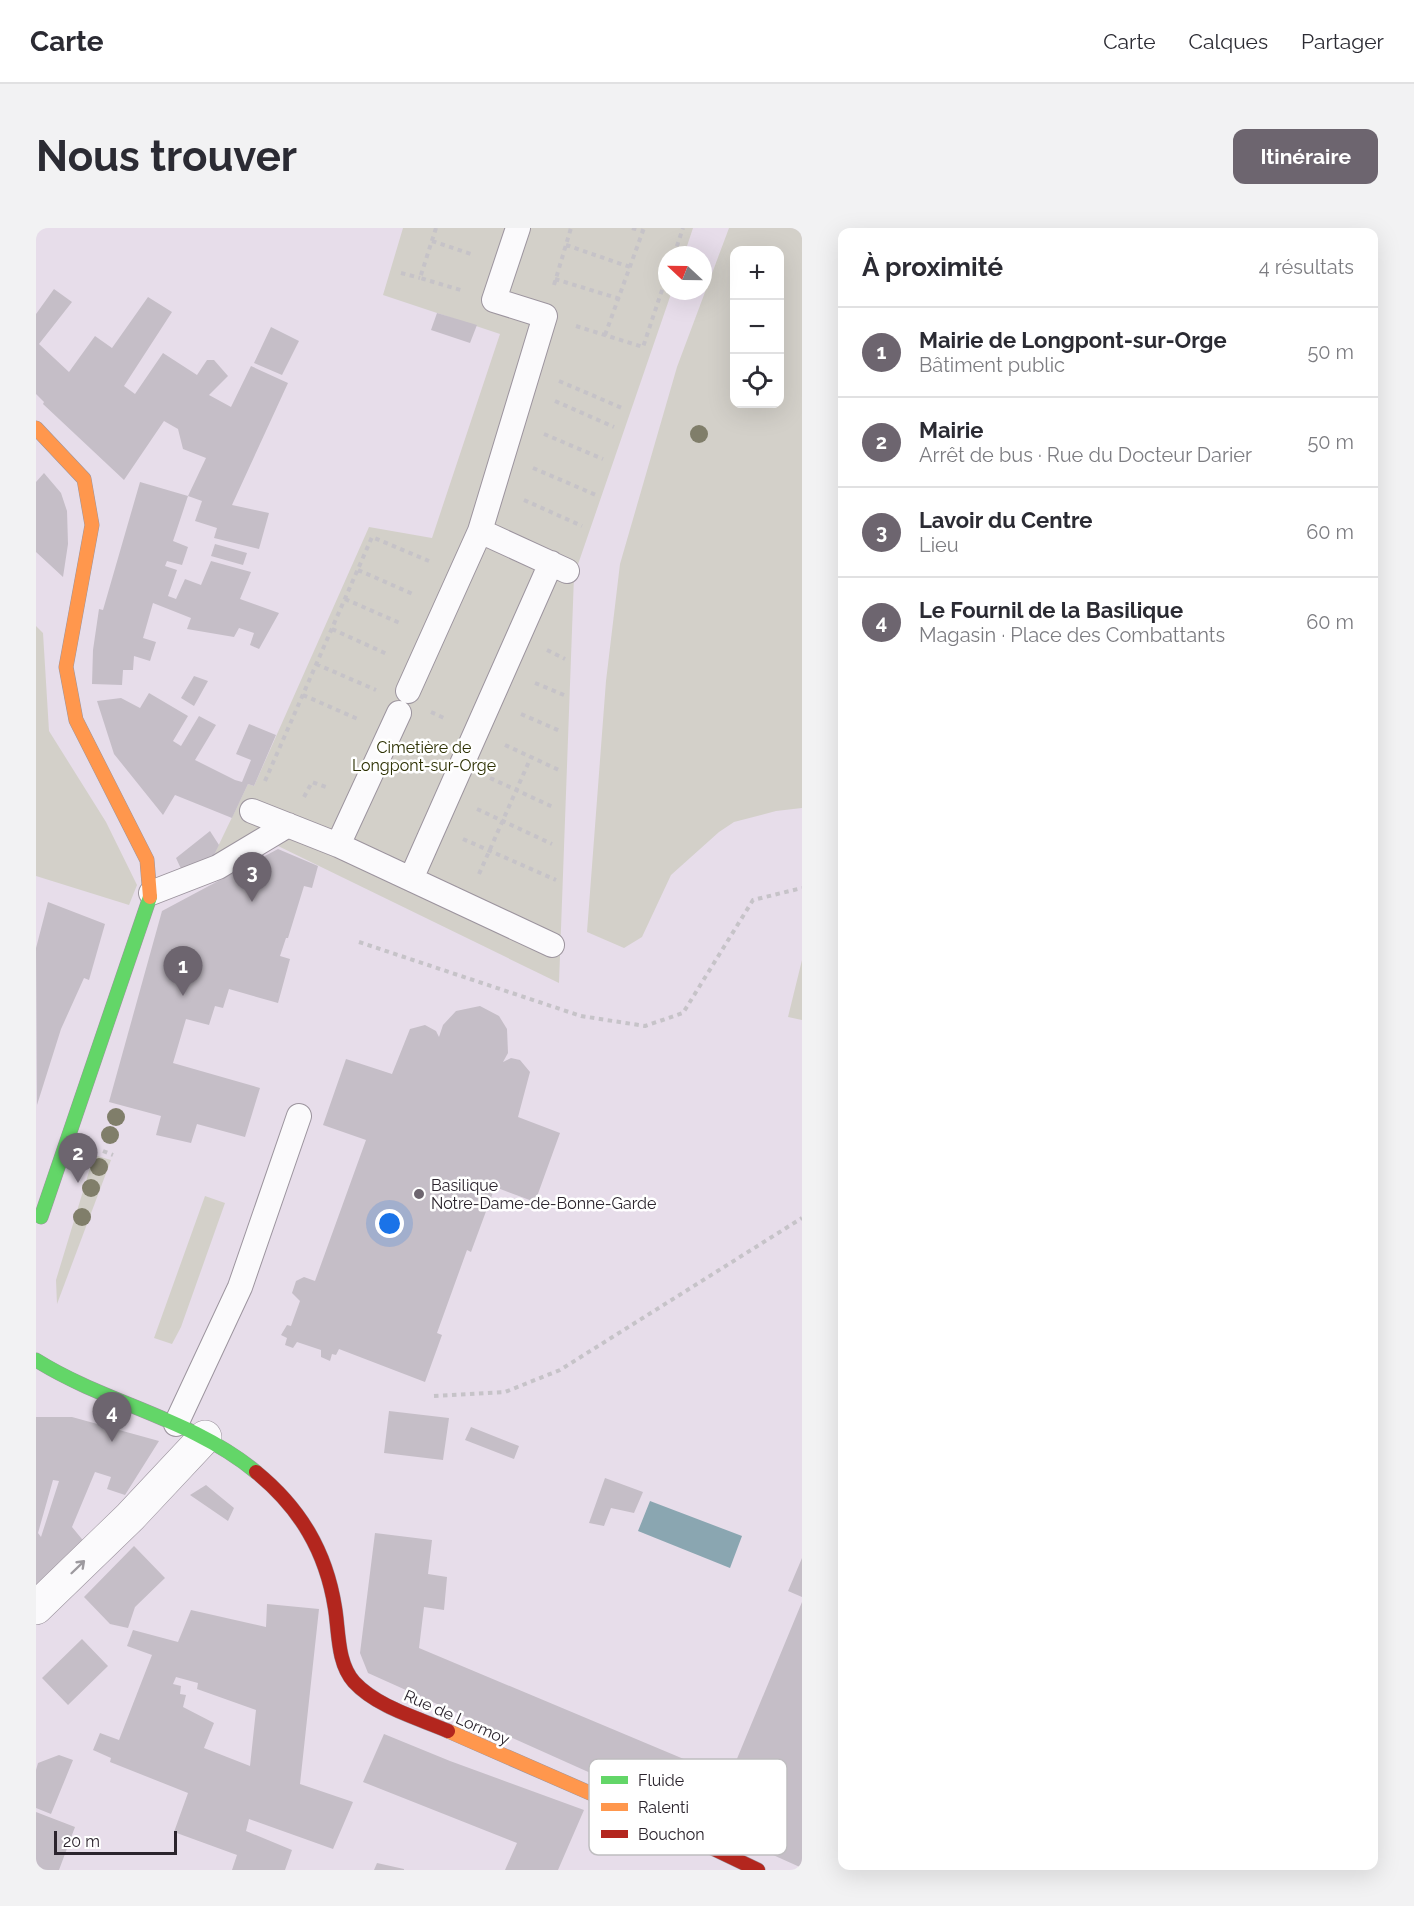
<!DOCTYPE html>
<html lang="fr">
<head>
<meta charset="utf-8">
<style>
	body { margin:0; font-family:Raleway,sans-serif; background:#f2f2f3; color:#2b2b33 }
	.controls { position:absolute; right:18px; top:18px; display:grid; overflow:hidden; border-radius:12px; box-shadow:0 6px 24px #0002 }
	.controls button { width:54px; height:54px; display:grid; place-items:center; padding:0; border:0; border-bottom:2px solid #e1e1e2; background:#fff; color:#2b2b33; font:30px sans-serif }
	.compass { position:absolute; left:622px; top:18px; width:54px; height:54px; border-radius:50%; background:#fff; box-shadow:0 6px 24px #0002; rotate:292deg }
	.scale { position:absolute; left:18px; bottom:15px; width:123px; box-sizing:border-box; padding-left:6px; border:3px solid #2b242d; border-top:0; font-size:16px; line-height:21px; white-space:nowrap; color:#2b242d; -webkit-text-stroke:4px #fff; paint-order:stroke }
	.you { position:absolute; left:354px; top:996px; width:21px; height:21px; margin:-15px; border:4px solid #fff; border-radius:50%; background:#1a73e8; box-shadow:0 0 0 9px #1a73e833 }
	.badge { display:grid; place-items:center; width:39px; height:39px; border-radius:50%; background:#6d656f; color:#fff; font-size:20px; font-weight:700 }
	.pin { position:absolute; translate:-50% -50px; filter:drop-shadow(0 2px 3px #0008) }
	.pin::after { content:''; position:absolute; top:32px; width:21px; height:18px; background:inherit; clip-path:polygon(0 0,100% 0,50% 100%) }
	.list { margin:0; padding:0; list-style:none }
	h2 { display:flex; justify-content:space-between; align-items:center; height:78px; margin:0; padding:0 24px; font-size:26px }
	h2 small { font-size:20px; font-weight:400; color:#7c7c81 }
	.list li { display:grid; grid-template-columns:39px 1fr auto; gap:18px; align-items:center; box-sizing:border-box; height:90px; padding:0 24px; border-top:2px solid #e1e1e2 }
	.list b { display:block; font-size:22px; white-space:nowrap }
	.list p { margin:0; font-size:20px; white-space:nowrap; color:#7c7c81 }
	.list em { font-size:20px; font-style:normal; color:#7c7c81 }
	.icon { flex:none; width:33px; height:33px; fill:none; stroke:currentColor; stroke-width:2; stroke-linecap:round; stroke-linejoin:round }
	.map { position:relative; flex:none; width:766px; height:1642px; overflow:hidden; border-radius:12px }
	header { display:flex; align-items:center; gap:36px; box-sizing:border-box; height:84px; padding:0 30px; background:#fff; border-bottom:2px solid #e1e1e2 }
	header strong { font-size:28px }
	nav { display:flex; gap:33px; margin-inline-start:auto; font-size:21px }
	.intro { display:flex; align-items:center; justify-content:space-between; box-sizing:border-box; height:144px; padding:0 36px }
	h1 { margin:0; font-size:42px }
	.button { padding:15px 27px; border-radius:12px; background:#6d656f; color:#fff; font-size:21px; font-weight:700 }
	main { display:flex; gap:36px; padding:0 36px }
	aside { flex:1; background:#fff; border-radius:12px; box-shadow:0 6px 24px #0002 }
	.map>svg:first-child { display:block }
	.green { fill:#d3d0c9; fill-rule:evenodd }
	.water { fill:#8aa6b1 }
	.building { fill:#c5bec7; fill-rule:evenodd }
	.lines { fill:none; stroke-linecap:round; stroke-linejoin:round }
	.lane-casing { stroke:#9c949e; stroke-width:26 }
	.street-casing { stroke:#9c949e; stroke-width:34 }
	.fast-casing { stroke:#9c949e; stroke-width:15 }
	.slow-casing { stroke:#9c949e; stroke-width:15 }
	.jam-casing { stroke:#9c949e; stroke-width:15 }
	.path { stroke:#c6c3c8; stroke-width:4; stroke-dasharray:4.5 4.5; stroke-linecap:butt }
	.lane { stroke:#fbfafc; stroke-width:24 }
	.street { stroke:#fbfafc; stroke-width:33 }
	.fast { stroke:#63d668; stroke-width:14 }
	.slow { stroke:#ff974d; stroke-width:14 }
	.jam { stroke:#b3261e; stroke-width:14 }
	.tree { fill:#807e6a }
	.oneway { stroke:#9d9a9f }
	.poi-dot { fill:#6d656f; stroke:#fff; stroke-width:2 }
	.labels { text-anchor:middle; stroke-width:5; stroke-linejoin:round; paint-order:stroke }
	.park-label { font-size:16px; fill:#2c3002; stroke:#fff }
	.poi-label { font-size:16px; fill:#2b242d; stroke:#fff; text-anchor:start }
	.street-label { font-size:16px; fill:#2b242d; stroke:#fff }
	.key { fill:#fff; stroke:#bfbdc0; stroke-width:1.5 }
	.key-label { font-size:16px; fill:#2b242d }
</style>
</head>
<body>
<header>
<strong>Carte</strong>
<nav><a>Carte</a><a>Calques</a><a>Partager</a></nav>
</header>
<div class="intro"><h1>Nous trouver</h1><a class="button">Itinéraire</a></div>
<main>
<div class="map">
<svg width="766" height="1642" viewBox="0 0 766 1642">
	<rect width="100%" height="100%" fill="#e7ddea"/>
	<!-- green -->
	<path class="green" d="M367,0h290l-9,27h-17v36h5l-98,285 -15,407 -283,-138 -64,14 36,-75 6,2 115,-259 63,11 68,-204 -117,-39z
		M693,0h73v580l-26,3 -42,11 -15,10 -48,43 -29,62 -18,11 -37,-16 19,-251 14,-117 57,-197zM744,22v154h-46v-154z
		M0,398l7,7 6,98 57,91 31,63 -8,20 -93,-29z
		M766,732v60l-14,-3z
		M58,927l17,5 -54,144 -1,-24z
		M169,968l20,7 -44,124 -9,17 -18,-6z"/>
	<!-- water -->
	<path class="water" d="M614,1273l92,35 -12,32 -92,-37z"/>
	<!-- building -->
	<path class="building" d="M18,61l18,13 -33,42 30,28 26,-36 17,12 36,-51 24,15 -48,74 11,8 28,-41 34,22 10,-15h7l14,16 -19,19 22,12 20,-41 37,17 -56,122 37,8 -10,36 -45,-11 3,-10 -22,-7 7,-20 -14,-5 -15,45 15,6 -6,18 -15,-4 -2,5 12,4 -9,26 8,3 9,-20 16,6 10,-24 40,11 -11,27 39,14 -20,36 -9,-4 4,-12 -15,-5 -5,9 -47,-8 4,-11 -38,-15 -10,35 13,4 -6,19 -16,-5 -1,14h-10l-1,15 -30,-1 1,-34 6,-41 4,1 37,-128 48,14 18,-38 -23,-9 -5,-20 -14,-8 -40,59 -81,-76 1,-2 -8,-8v-80z
		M401,85l40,12 -7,18 -39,-13z
		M235,99l28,14 -17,34 -28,-12z
		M8,245l17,20 6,18 1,33 -5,33 -27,-25v-70z
		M179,316l32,9 -4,12 -32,-9z
		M158,448l14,5 -14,25 -13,-8z
		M113,465l39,23 -15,25 8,5 18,-30 17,9 -21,35 40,20 7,2 9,-22 -15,-6 13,-30 27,11 -22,51 -6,-2 -16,34 -57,-23 -12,20 -49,-61 -17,-53 24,-3 19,10z
		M174,603l9,14 -7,14 -29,14 -7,-15z
		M242,621l40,17 -6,22 -8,-2 -16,52h-2l-6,18 10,3 -12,44 -49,-14 -6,19 -8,-2 -6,19 -23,-6 -13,44 87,25 -15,49 -48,-13 -6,19 -35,-8 5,-19 -52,-14 53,-191z
		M12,674l57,22 -16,56 -5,-2 -23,51 -24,76 -1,-157z
		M444,778l19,10 8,13 1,24 -5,9 8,-4 9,2 10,12 -12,45 42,16 -25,69 -40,-15 -24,65 -4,-2 -30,83 5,2 -17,47 -86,-33 -3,6 -4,-1 -2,7 -9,-4v-7l-24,-8 -4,6 -8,-3 2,-7 -6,-3 6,-10 4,1 9,-25 -8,-8 4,-12 8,-4 11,4 51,-141 -43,-15 23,-66 46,15 18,-45 15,-4 11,6 3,6 4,-12 13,-14z
		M353,1183l60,7 -6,42 -59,-7z
		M0,1189h36l87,24 -34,54 -18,-6 4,-12 -16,-5 -23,55 14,17 -50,41zM17,1252l6,1 -18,56 -3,-4z
		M435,1199l48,19 -5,13 -49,-19z
		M569,1250l38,14 -9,21 -23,-5 -7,18 -15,-3z
		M170,1257l28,23 -6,13 -38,-26z
		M339,1305l57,7 -4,34 19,3 -3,33 -20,-3 -5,41 310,130 73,-176v266l-434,-195 -8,-20z
		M98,1318l31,32 -30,29 -7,21 -18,-4 -26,-27z
		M766,1330v39l-14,-6z
		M231,1376l52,5 -19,175 53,18 -20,47 -84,-30 -3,12 46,19 -7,20h-53l5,-15 -63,-23 14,-39 -78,-31 1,-4 -18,-8 7,-17 19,7 33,-85 -25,-9 6,-16 45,12 13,-32 75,17zM140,1449l22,6 -1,6 59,21 -6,56 -46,-18 10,-25 -31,-16 3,-12 -6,-1 1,-8 -8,-2z
		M46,1411l26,27 -40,39 -26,-27z
		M348,1506l66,27 134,49 -26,60h-53l12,-27 -154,-61z
		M23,1527l14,5 -22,54 -15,-6v-38l2,-7z
		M0,1584l39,15 -16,43h-23z
		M341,1635l27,6v1h-30z"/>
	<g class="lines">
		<defs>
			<path id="lane" d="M444,303l87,40
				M372,463l72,-160 65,-215 -51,-16 24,-72
				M216,583l86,34 61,-132
				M302,617l214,100
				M375,651l140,-316
				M115,665l67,-26 70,-42
				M140,1196l64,-137 59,-171"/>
			<path id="street" d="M0,1380l94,-91 75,-80"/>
			<path id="fast" d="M5,989l109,-320
				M0,1132c70,44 155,58 220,112"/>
			<path id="slow" d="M0,200l48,51 8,46 -26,142 10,53 71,140 3,37
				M412,1503l222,97"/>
			<path id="jam" d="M220,1244c44,36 70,79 79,136 4,24 2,55 19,74 23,25 64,36 94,49
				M634,1600l88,42"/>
		</defs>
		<!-- lane casing -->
		<use href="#lane" class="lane-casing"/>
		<!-- street casing -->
		<use href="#street" class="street-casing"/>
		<!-- fast casing -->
		<use href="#fast" class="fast-casing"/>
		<!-- slow casing -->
		<use href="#slow" class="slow-casing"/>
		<!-- jam casing -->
		<use href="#jam" class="jam-casing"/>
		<!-- path -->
		<path class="path" d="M400,0l-16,50 44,13
			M596,0l11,3
			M396,13l42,14
			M530,17l64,22
			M638,27l9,-27
			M365,45l19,5
			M519,51l65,20
			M518,57l17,-57
			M540,98l67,21 24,-72
			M569,107l39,-107
			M523,153l63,27
			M519,173l59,26
			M508,206l59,25
			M497,240l63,27
			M488,272l58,26
			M322,342l57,25
			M309,371l57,25
			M296,401l57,26
			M511,422l18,9
			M280,436l60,26
			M499,455l29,12
			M267,467l57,25
			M395,484l15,7
			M485,486l39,17
			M469,517l56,26
			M454,550l63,29
			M229,553l107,-244 57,24
			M268,569l8,-15 17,6
			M441,581l75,35
			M427,611l93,41
			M443,646l52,-117
			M323,714l222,74 64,10 38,-13 70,-113 49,-12
			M67,923l10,4
			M398,1168l71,-4 55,-22 242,-152"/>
		<!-- lane -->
		<use href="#lane" class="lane"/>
		<!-- street -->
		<use href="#street" class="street"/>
		<!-- fast -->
		<use href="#fast" class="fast"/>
		<!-- slow -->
		<use href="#slow" class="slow"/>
		<!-- jam -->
		<use href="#jam" class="jam"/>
	</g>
	<!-- trees -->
	<g class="tree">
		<circle cx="663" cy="206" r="9"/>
		<circle cx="80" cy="889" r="9"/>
		<circle cx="74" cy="907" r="9"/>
		<circle cx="63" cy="939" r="9"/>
		<circle cx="55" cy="960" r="9"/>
		<circle cx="46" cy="989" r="9"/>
	</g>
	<!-- one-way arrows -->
	<defs><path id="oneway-shaft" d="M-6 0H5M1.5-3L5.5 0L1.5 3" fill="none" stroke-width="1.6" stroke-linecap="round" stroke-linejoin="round" transform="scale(1.5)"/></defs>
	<use class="oneway" href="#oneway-shaft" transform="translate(42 1339) rotate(-44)"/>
	<!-- markers -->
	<circle class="poi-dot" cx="383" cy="966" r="6"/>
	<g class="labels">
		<!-- park labels -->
		<g class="park-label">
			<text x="388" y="525">Cimetière de<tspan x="388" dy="18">Longpont-sur-Orge</tspan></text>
		</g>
		<!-- poi labels -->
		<g class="poi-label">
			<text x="395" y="963">Basilique<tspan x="395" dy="18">Notre-Dame-de-Bonne-Garde</tspan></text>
		</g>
		<!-- street labels -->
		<g class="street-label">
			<text transform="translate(421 1489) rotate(24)" y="6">Rue de Lormoy</text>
		</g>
	</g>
	<!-- legend -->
	<rect x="553" y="1531" width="198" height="96" rx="9" class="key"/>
	<rect x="565" y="1548" width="27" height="8" fill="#63d668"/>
	<rect x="565" y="1575" width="27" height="8" fill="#ff974d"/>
	<rect x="565" y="1602" width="27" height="8" fill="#b3261e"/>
	<g class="key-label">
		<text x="602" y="1558">Fluide</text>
		<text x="602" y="1585">Ralenti</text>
		<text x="602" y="1612">Bouchon</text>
	</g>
</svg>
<div class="controls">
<button>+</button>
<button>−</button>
<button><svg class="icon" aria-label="locate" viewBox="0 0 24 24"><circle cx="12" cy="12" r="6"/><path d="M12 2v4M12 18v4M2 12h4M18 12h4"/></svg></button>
</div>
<svg class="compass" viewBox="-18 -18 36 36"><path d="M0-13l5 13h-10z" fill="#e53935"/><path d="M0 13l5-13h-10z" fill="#7c7c81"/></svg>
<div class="scale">20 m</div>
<div class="you"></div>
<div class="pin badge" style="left:147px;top:768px">1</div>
<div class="pin badge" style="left:42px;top:955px">2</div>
<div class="pin badge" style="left:216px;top:674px">3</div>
<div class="pin badge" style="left:76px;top:1214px">4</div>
</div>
<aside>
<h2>À proximité<small>4 résultats</small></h2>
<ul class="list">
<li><span class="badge">1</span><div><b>Mairie de Longpont-sur-Orge</b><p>Bâtiment public</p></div><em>50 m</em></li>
<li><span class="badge">2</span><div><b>Mairie</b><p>Arrêt de bus · Rue du Docteur Darier</p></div><em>50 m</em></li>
<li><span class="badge">3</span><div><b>Lavoir du Centre</b><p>Lieu</p></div><em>60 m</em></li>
<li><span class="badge">4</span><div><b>Le Fournil de la Basilique</b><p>Magasin · Place des Combattants</p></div><em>60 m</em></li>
</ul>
</aside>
</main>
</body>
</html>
